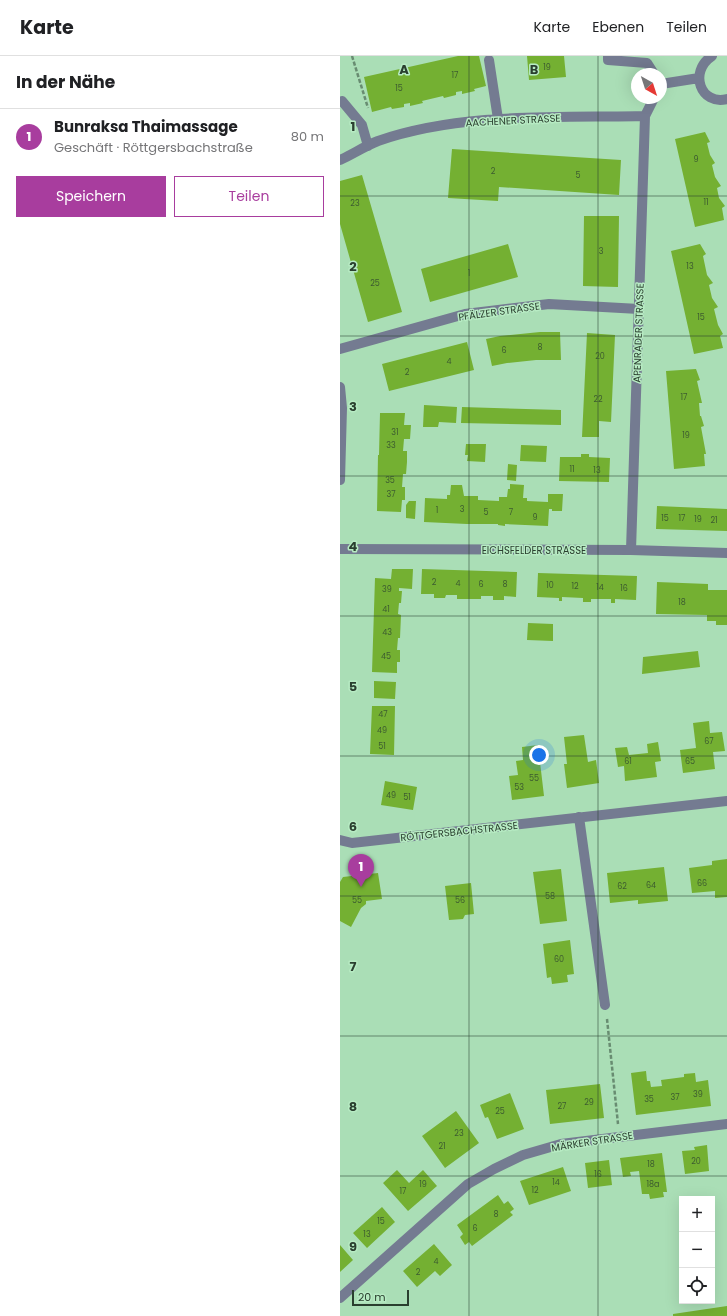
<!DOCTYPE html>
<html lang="de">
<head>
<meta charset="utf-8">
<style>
	body { margin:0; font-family:Poppins,sans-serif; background:#f2f2f2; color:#202124 }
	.controls { position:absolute; right:12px; bottom:12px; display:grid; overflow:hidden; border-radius:0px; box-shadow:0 4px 16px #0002 }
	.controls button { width:36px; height:36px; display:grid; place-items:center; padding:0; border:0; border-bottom:1px solid #e0e0e0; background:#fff; color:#202124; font:20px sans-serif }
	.compass { position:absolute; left:291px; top:12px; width:36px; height:36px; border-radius:50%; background:#fff; box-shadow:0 4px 16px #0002; rotate:141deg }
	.scale { position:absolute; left:12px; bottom:10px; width:57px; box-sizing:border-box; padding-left:4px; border:2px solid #2a3f2f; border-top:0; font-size:11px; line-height:14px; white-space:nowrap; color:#2a3f2f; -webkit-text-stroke:3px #b7ebc3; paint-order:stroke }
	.you { position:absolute; left:199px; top:699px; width:14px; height:14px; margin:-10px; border:3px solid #fff; border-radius:50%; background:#1a73e8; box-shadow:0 0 0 6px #1a73e833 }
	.badge { display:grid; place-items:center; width:26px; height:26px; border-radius:50%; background:#a83d9e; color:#fff; font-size:13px; font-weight:700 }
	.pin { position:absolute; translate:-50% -33px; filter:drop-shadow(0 1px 2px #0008) }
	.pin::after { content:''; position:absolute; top:21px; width:14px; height:12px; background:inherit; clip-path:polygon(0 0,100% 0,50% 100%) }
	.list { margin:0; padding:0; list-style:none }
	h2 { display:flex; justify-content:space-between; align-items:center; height:52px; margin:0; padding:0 16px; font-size:17px }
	h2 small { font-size:13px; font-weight:400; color:#757577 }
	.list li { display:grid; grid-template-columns:26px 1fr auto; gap:12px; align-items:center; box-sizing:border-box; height:56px; padding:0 16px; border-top:1px solid #e0e0e0 }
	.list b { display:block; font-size:15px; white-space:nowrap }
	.list p { margin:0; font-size:13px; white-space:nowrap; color:#757577 }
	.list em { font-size:13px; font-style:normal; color:#757577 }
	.actions { display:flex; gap:8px; padding:12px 16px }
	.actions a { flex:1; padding:9px 0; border:1px solid #a83d9e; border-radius:0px; text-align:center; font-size:14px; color:#a83d9e }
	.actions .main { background:#a83d9e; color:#fff }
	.icon { flex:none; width:22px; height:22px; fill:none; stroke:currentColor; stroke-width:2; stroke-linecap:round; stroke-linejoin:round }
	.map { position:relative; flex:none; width:387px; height:1260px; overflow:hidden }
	header { display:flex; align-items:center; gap:24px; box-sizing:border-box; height:56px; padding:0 20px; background:#fff; border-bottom:1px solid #e0e0e0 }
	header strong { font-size:19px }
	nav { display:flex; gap:22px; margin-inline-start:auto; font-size:14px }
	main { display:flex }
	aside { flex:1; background:#fff }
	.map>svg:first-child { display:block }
	.building { fill:#74b032 }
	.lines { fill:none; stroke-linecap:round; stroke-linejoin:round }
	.path { stroke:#688c71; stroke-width:2.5; stroke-dasharray:4 2; stroke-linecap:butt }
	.minor { stroke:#747b91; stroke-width:10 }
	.grid { fill:none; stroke:#2a3f2f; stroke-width:1; stroke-opacity:0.55 }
	.labels { text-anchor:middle; stroke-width:3; stroke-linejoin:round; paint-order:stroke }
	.number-label { font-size:8px; fill:#3c5b30 }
	.street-label { font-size:10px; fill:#2a3f2f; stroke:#b7ebc3 }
	.grid-label { font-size:13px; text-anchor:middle; font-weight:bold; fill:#2a3f2f; stroke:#b7ebc3; stroke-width:3; stroke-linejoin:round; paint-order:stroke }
</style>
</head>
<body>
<header>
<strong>Karte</strong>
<nav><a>Karte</a><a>Ebenen</a><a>Teilen</a></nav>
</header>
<main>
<aside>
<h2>In der Nähe<small></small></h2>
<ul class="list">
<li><span class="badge">1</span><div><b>Bunraksa Thaimassage</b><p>Geschäft · Röttgersbachstraße</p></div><em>80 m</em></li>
</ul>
<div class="actions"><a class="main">Speichern</a><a>Teilen</a></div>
</aside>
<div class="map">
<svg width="387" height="1260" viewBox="0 0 387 1260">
	<rect width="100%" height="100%" fill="#aadeb6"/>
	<!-- building -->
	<path class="building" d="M118,0h21l7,30 -12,3 1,2 -13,3v-3l-6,1v3l-12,3 -1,-2 -21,5 1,2 -13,3v-3l-6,1v3l-12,2 -1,-2 -19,5 -8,-35z
		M187,0h37l2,21 -37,3z
		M365,76l5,10 -3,1 3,12 5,8 -3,2 3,12 6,9 -4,2 2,10 6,8 -3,2 2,12 -29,7 -20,-88z
		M112,93l169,11 -2,35 -120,-8 -1,14 -50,-3z
		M22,119l40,137 -34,10 -28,-98v-43z
		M244,160h35l-1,71 -35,-1z
		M168,188l10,33 -88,25 -9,-33z
		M360,188l6,10 -3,2 4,19 6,8 -4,2 3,13 6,9 -4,2 4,16 5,9 -3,2 3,12 -29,6 -23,-103z
		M200,276h20l1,28h-25l-29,3 -15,3 -6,-27 14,-3z
		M247,277l28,2 -4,87 -12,-1v16h-17z
		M127,286l7,28 -85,21 -7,-27z
		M356,313l4,11 -3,1 5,22h-3l1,13h1l3,10 -3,1 5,27h-2l1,12 -31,3 -8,-98z
		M84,349l33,2 -1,16 -17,-1 -1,5h-15z
		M122,351l99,3v15l-100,-2z
		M40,357h25l-1,12h7l-1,14h-6l-1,12h4v11l-1,12h-3l-1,13h3v13h-3l-1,12 -24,-1 1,-56h1z
		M126,388h20l-1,18 -18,-1 1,-6h-3z
		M181,389l26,1 -1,16 -26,-1z
		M241,398h8v3l21,1 -1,24 -50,-1 1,-24h21z
		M168,408l9,1 -1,16 -9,-1z
		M170,428l14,1 -1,13h4v3l21,1v-8h15l-1,17h-10v-2h-3l-1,17 -43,-2v2l-7,-1v-1h-31l-43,-2 1,-24 22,1v-4h3l1,-10h11l2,11h14v4l21,1v-4h8l1,-8h2z
		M69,445h7l-1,18 -9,-1v-13z
		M317,450l70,3v22l-71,-2z
		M52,513h21l-1,20 -13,-1v3h3l-1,12h-2l-1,11 3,1 -1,23h-2l-1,12h3v12h-3v11l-25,-1 3,-94 16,1z
		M82,513l95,3 -1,25 -12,-1v4h-11v-4h-12v3h-24v-4h-11l-1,3h-11v-4h-13z
		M198,517l99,3 -1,24 -21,-1v4h-4v-4h-20v3h-8v-4l-21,-1v4h-3v-3l-22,-1z
		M317,526l51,2v6h19v35h-11v-4h-9v-6l-51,-1z
		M188,567l25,1v17l-26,-1z
		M358,595l2,16 -58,7 1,-17z
		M34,625l22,1 -1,17 -21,-1z
		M32,650h23l-1,49 -24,-1z
		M369,665l1,12 12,-1 3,19 -12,1 2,17 -32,4 -3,-23 16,-2 -3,-25z
		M244,679l4,27 8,-2 3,23 -32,5 -3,-24h3l-3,-27z
		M318,686l3,19 -6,1 2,15 -32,4 -1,-15 -6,1 -3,-19 12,-1 2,8 19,-2 -1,-9z
		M198,689l6,51 -32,4 -3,-24 9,-1 -2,-14 7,-1 -1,-13z
		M45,725l32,6 -4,23 -32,-5z
		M387,803v38l-12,1v-7l-23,2 -3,-25 23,-3v-4z
		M324,811l4,34 -30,3v-4l-28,3 -3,-30z
		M221,813l6,52 -27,3 -7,-52z
		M38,817l4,26 -16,2v3l-5,4 -10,19 -11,-6v-39l3,-5z
		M131,827l3,31 -9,1 -2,4 -14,1 -4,-34z
		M230,884l4,34 -7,1 1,7 -16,2 -1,-7 -4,1 -4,-34z
		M306,1015l1,10h3l1,6 11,-1 -1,-6 23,-3v-3l11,-1 1,9 12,-2 3,26 -75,9 -5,-42z
		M260,1028l4,34 -54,6 -4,-34z
		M170,1037l14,36 -27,10 -9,-22 -3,1 -5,-13z
		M116,1055l23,32 -34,25 -23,-32z
		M367,1089l2,26 -24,3 -3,-23 13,-1 -1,-3z
		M322,1097l5,39h-4l1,5 -14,2 -1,-5h-7l-3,-23 -9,1 1,4 -8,1 -3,-19z
		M269,1104l3,25 -24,3 -3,-25z
		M223,1111l8,24 -42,14 -9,-24z
		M57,1114l12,13 14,-13 14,16 -29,25 -25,-28z
		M158,1139l6,9 4,-3 6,8 -4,3 3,3 -41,31 -3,-4 -4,3 -5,-8 3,-3 -6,-9z
		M42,1151l13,15 -28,26 -14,-15z
		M94,1188l18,21 -12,11 -5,-5 -18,16 -14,-16z
		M0,1189l13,15 -13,12z
		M387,1250v10h-54v-2z"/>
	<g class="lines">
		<!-- path -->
		<path class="path" d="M12,0l16,52
			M267,963l11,105"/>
		<!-- minor -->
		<path class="minor" d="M268,0v4l39,3 7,11
			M372,0c-24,16 -11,50 15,43
			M149,4l9,59
			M321,28l38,-6
			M2,45l20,24 6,21
			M0,104c13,-6 25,-14 38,-19 84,-29 180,-23 267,-25
			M0,293l125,-35 84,-10 90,5
			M0,331l2,21 -2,72
			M0,493l291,1 96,3
			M291,494l14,-434 9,-18
			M239,761l26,188
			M0,784l12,3 375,-42
			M0,1242l128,-114 26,-15 29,-14 38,-11 166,-20"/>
	</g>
	<!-- grid -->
	<path class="grid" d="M129,0v1260M258,0v1260M0,140h387M0,280h387M0,420h387M0,560h387M0,700h387M0,840h387M0,980h387M0,1120h387"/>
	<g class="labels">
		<!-- number labels -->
		<g class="number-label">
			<text x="207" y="14">19</text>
			<text x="115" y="22">17</text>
			<text x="59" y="35">15</text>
			<text x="356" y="106">9</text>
			<text x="153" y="118">2</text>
			<text x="238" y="122">5</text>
			<text x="366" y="149">11</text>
			<text x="15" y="150">23</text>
			<text x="261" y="198">3</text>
			<text x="350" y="213">13</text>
			<text x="129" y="220">1</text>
			<text x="35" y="230">25</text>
			<text x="361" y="264">15</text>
			<text x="200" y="294">8</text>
			<text x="164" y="297">6</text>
			<text x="260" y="303">20</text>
			<text x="109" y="308">4</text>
			<text x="67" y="319">2</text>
			<text x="344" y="344">17</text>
			<text x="258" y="346">22</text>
			<text x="55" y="379">31</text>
			<text x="346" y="382">19</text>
			<text x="51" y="392">33</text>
			<text x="232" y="416">11</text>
			<text x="257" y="417">13</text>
			<text x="50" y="427">35</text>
			<text x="51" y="441">37</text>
			<text x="122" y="456">3</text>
			<text x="97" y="457">1</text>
			<text x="146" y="459">5</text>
			<text x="171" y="459">7</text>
			<text x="195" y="464">9</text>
			<text x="325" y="465">15</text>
			<text x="342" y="465">17</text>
			<text x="358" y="466">19</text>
			<text x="374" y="467">21</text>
			<text x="94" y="529">2</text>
			<text x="118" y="530">4</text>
			<text x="141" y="531">6</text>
			<text x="165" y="531">8</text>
			<text x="210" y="532">10</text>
			<text x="235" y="533">12</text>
			<text x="260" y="534">14</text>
			<text x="284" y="535">16</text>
			<text x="47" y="536">39</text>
			<text x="342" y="549">18</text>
			<text x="46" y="556">41</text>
			<text x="47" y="579">43</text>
			<text x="46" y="603">45</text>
			<text x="43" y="661">47</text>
			<text x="42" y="677">49</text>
			<text x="369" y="688">67</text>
			<text x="42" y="693">51</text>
			<text x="288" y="708">61</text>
			<text x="350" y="708">65</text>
			<text x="194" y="725">55</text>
			<text x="179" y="734">53</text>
			<text x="51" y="742">49</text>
			<text x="67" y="744">51</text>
			<text x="362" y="830">66</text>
			<text x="311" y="832">64</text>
			<text x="282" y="833">62</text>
			<text x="210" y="843">58</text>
			<text x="17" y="847">55</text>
			<text x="120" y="847">56</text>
			<text x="219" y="906">60</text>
			<text x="358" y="1041">39</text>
			<text x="335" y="1044">37</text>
			<text x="309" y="1046">35</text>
			<text x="249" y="1049">29</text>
			<text x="222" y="1053">27</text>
			<text x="160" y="1058">25</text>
			<text x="119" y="1080">23</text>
			<text x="102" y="1093">21</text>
			<text x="356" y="1108">20</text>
			<text x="311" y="1111">18</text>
			<text x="258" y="1121">16</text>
			<text x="216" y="1129">14</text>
			<text x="83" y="1131">19</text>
			<text x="313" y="1131">18a</text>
			<text x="195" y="1137">12</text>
			<text x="63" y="1138">17</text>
			<text x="156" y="1161">8</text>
			<text x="41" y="1168">15</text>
			<text x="135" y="1175">6</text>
			<text x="27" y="1181">13</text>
			<text x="96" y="1208">4</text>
			<text x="78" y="1219">2</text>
		</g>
		<!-- street labels -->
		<g class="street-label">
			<text transform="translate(173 64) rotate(-3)" y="4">AACHENER STRASSE</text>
			<text transform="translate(159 255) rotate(-8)" y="4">PFÄLZER STRASSE</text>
			<text transform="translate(298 277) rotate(-88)" y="4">APENRADER STRASSE</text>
			<text x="194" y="498">EICHSFELDER STRASSE</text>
			<text transform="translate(119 775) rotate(-6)" y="4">RÖTTGERSBACHSTRASSE</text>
			<text transform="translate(252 1085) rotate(-9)" y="4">MÄRKER STRASSE</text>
		</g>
	</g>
	<g class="grid-label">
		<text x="64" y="18">A</text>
		<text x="194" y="18">B</text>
		<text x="13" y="75">1</text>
		<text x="13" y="215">2</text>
		<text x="13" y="355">3</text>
		<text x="13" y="495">4</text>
		<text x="13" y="635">5</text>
		<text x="13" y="775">6</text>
		<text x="13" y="915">7</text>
		<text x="13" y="1055">8</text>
		<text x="13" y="1195">9</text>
	</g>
</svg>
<div class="controls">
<button>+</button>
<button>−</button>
<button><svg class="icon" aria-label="locate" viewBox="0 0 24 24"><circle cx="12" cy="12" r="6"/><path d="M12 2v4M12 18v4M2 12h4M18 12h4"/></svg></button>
</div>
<svg class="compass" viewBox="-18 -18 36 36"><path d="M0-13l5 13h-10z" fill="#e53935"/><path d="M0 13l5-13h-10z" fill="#757577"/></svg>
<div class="scale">20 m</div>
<div class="you"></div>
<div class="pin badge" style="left:21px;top:831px">1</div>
</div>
</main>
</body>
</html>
